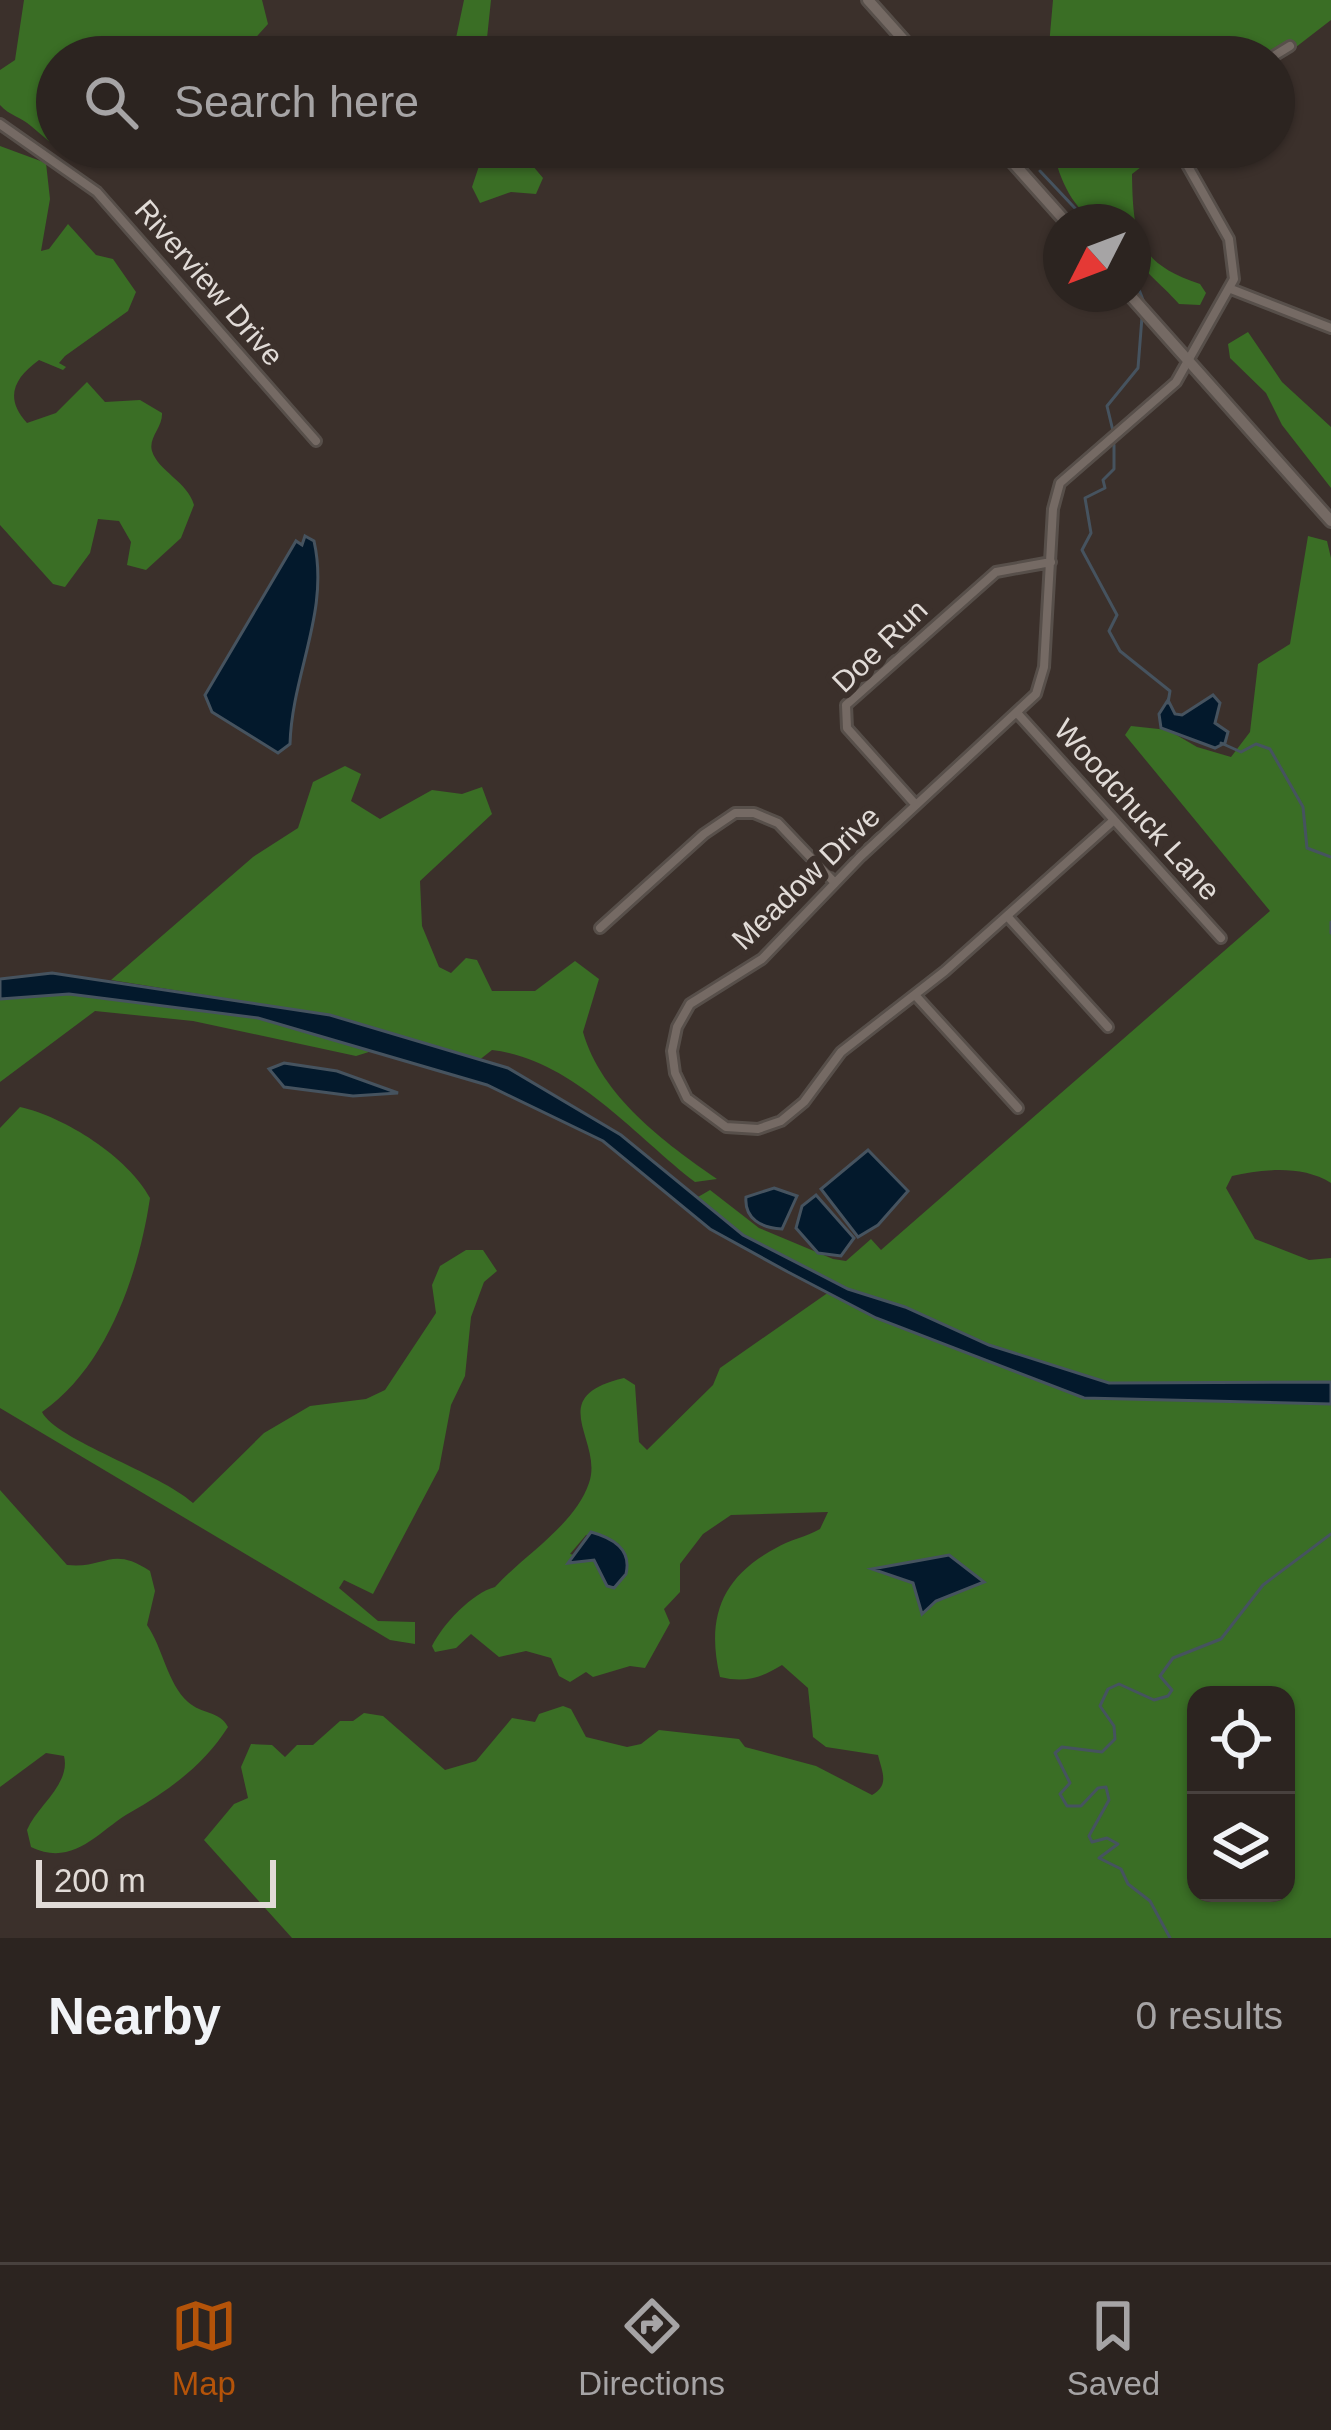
<!DOCTYPE html>
<html lang="en">
<head>
<meta charset="utf-8">
<style>
	body { margin:0; font-family:Helvetica,sans-serif; background:#38302d; color:#f1f3f6 }
	.controls { position:absolute; right:36px; bottom:36px; display:grid; overflow:hidden; border-radius:24px; box-shadow:0 3px 9px #0004 }
	.controls button { width:108px; height:108px; display:grid; place-items:center; padding:0; border:0; border-bottom:3px solid #48413e; background:#2c2420; color:#f1f3f6; font:60px sans-serif }
	.compass { position:absolute; left:1043px; top:204px; width:108px; height:108px; border-radius:50%; background:#2c2420; box-shadow:0 3px 9px #0004; rotate:228deg }
	.scale { position:absolute; left:36px; bottom:30px; width:240px; box-sizing:border-box; padding-left:12px; border:6px solid #e1dbd7; border-top:0; font-size:33px; line-height:42px; white-space:nowrap; color:#e1dbd7; -webkit-text-stroke:9px #3b302b; paint-order:stroke }
	.list { margin:0; padding:0; list-style:none }
	h2 { display:flex; justify-content:space-between; align-items:center; height:156px; margin:0; padding:0 48px; font-size:51px }
	h2 small { font-size:39px; font-weight:400; color:#a6a4a5 }
	.icon { flex:none; width:66px; height:66px; fill:none; stroke:currentColor; stroke-width:2; stroke-linecap:round; stroke-linejoin:round }
	.map { position:relative; flex:none; width:1331px; height:1938px; overflow:hidden }
	.search { position:absolute; background:#2c2420; box-shadow:0 3px 9px #0004; left:36px; right:36px; top:36px; height:132px; display:flex; align-items:center; gap:30px; box-sizing:border-box; padding:0 42px; border-radius:66px; color:#a6a4a5; font-size:45px }
	.sheet { height:324px; background:#2c2420 }
	nav { display:flex; justify-content:space-around; align-items:center; box-sizing:border-box; height:168px; border-top:3px solid #48413e; background:#2c2420; font-size:33px; color:#a6a4a5 }
	nav a { display:grid; justify-items:center; gap:6px }
	nav .on { color:#b45309 }
	.map>svg:first-child { display:block }
	.forest { fill:#3a6e25; fill-rule:evenodd }
	.water { fill:#03192c; stroke:#46535f; stroke-width:3 }
	.lines { fill:none; stroke-linecap:round; stroke-linejoin:round }
	.stream { stroke:#46535f; stroke-width:3 }
	.street-casing { stroke:#574f4a; stroke-width:14 }
	.secondary-casing { stroke:#574f4a; stroke-width:16 }
	.street { stroke:#756a64; stroke-width:8 }
	.secondary { stroke:#756a64; stroke-width:10 }
	.labels { text-anchor:middle; stroke-width:12; stroke-linejoin:round; paint-order:stroke }
	.street-label { font-size:30px; fill:#e1dbd7; stroke:#3b302b }
</style>
</head>
<body>
<div class="map">
<svg width="1331" height="1938" viewBox="0 0 1331 1938">
	<rect width="100%" height="100%" fill="#3b302b"/>
	<!-- forest -->
	<path class="forest" d="M24,0h238l6,24 -30,33h-181v90h90c-52,38 -76,13 -116,-21 -10,-9 -21,-10 -31,-21v-35l15,-10z
		M464,0h27l-6,57h-33z
		M1053,0h278v20l-57,44v-7h-226z
		M0,146l46,17 4,36 -9,52 8,-2 19,-25 28,31 17,4 23,33 -8,19 -63,45 -6,7 7,4 -3,3 -24,-10c-25,18 -35,38 -12,63l29,-10 31,-31 18,20 35,-2 22,13c1,14 -14,25 -10,38 6,20 36,31 42,54l-13,33 -35,32 -19,-5 4,-23 -12,-21 -21,-2 -8,34 -25,34 -12,-3 -53,-59z
		M469,147h48l26,31 -7,16 -25,-2 -31,11 -8,-16 7,-21 13,-11 -5,-7 -10,7z
		M1053,147h114l-35,27c1,63 5,89 68,110l6,9 -6,12 -21,-1c-29,-33 -46,-33 -46,-82 -11,0 -28,3 -38,-2 -24,-11 -39,-50 -42,-73z
		M1248,332l34,50 49,45v61l-49,-63 -16,-32 -36,-35 -2,-14z
		M1308,536l19,5 4,17v625c-29,-18 -67,-14 -99,-7l-6,12 29,51 54,21 22,-2v124l-222,1 -120,-38 -84,-38 -57,-18 -105,-54 -45,-38 12,-7 49,38 74,31 13,2 25,-22 10,11 389,-339 -145,-176 6,-9 37,4 29,17 34,10 19,-25 8,-68 32,-20z
		M345,766l16,8 -10,27 29,18 52,-29 30,4 20,-7 10,27 -72,67 2,45 17,41 12,6 15,-15 11,2 15,31h43l40,-30 24,18 -16,53c18,64 82,111 134,147l-22,3c-62,-48 -123,-123 -203,-132l-14,11 -148,-46 -219,-35 142,-123 45,-29 15,-46z
		M69,994l189,24 114,33 -16,5 -163,-35 -98,-10 -95,71v-83z
		M20,1107c45,10 108,50 130,91 -11,74 -42,168 -108,214 14,28 118,61 151,91l71,-70 46,-27 56,-7 19,-9 51,-77 -4,-28 8,-19 26,-16h17l14,21 -13,11 -13,35 -6,59 -14,29 -12,64 -66,125 -29,-14 -5,8 39,33 37,1v22l-25,-4 -390,-232v-280z
		M829,1292l47,26 208,80 247,6v534h-1039l-88,-98 30,-36 14,-6 -7,-31 10,-23 21,1 13,12 12,-12h16l27,-24h13l11,-8 19,3 62,54 31,-9 36,-43 23,4 4,-8 24,-8 8,3 15,28 41,10 14,-3 18,-14 80,9 6,8 71,19 56,29c18,-10 10,-23 6,-40l-52,-8 -13,-10 -5,-49 -26,-23c-21,13 -37,18 -62,12 -14,-59 1,-100 56,-129 13,-8 30,-11 44,-19l8,-17 -97,3 -28,19 -23,30v28l-16,17 6,14 -25,45 -15,-2 -37,11 -7,-5 -16,10 -11,-6 -8,-18 -25,-7 -27,6 -28,-23 -15,14 -21,4 -3,-6c11,-22 40,-53 63,-59 29,-32 80,-62 94,-104 15,-43 -47,-86 35,-105l11,7 4,57 8,8 66,-65 7,-17zM598,1534l21,10 7,30 -10,13 -11,-4 -11,-23 -24,-6 16,-19zM1196,1695h90v198h-90z
		M0,1490l67,75c39,4 44,-20 83,6l5,20 -8,34c16,23 20,58 41,77 13,12 32,9 40,25 -24,38 -61,65 -97,85 -32,18 -57,56 -100,35l-4,-17c10,-24 44,-46 37,-74l-18,-3 -46,34z"/>
	<!-- water -->
	<path class="water" d="M305,536l9,5c16,71 -22,132 -24,203l-12,9 -66,-41 -7,-17 91,-154 6,4z
		M1213,695l7,8 -5,20 13,9 -3,11 -10,5 -54,-20 -2,-14 9,-14 7,14 7,1z
		M52,973l278,42 178,53 113,67 122,100 105,54 57,18 84,38 120,38 222,-1v22l-247,-6 -208,-80 -88,-46 -78,-43 -107,-88 -116,-56 -229,-67 -189,-24 -69,5v-20z
		M284,1063l53,8 61,22 -45,3 -69,-9 -15,-18z
		M868,1150l40,41 -30,34 -20,12 -37,-48z
		M774,1188l23,8 -15,33c-20,-1 -38,-10 -36,-32z
		M816,1195l38,43 -13,18 -23,-3 -22,-25 6,-22z
		M591,1532c22,6 41,17 35,42l-12,14 -7,-2 -13,-26 -26,3z
		M949,1555l35,27 -48,19 -14,13 -9,-31 -41,-14z"/>
	<g class="lines">
		<!-- stream -->
		<path class="stream" d="M1040,171l48,51
			M1133,274l10,26
			M1113,431l-6,-25 31,-38 4,-51
			M1114,445v24l-11,11 2,8 -20,10 6,35 -9,17 35,65 -8,16 11,20 50,40 -2,12
			M1221,743l20,9 15,-8 14,5 33,58 4,41 24,9
			M1331,922v11
			M1170,1938l-20,-37 -22,-17 -7,-15 -22,-11 19,-14 -11,-6 -15,4 -3,-6 20,-36 -3,-13 -8,1 -17,18h-14l-7,-12 10,-11 -15,-30 7,-6 40,5 13,-13 -1,-13 -14,-20 8,-17 11,-5 35,16 14,-4 4,-6 -12,-14 13,-18 48,-19 42,-54 68,-51"/>
		<defs>
			<path id="street" d="M1272,57l18,-11
				M0,124l97,68 219,249
				M1231,289l100,39
				M1018,714l203,224
				M916,805l-69,-77 -1,-23 150,-133 55,-10
				M1114,820l-169,151 -104,81 -37,50 -23,19 -23,8 -32,-2 -39,-29 -12,-25 -3,-22 5,-24 13,-23 72,-45 99,-103 175,-162 8,-27 9,-158 7,-26 116,-101 58,-103 -5,-40 -52,-92
				M1007,916l101,111
				M600,928l104,-94 31,-21h19l24,10 56,59
				M915,995l103,113"/>
			<path id="secondary" d="M868,0l51,57
				M999,147l67,75
				M1129,294l202,227"/>
		</defs>
		<!-- street casing -->
		<use href="#street" class="street-casing"/>
		<!-- secondary casing -->
		<use href="#secondary" class="secondary-casing"/>
		<!-- street -->
		<use href="#street" class="street"/>
		<!-- secondary -->
		<use href="#secondary" class="secondary"/>
	</g>
	<g class="labels">
		<!-- street labels -->
		<g class="street-label">
			<text transform="translate(209 283) rotate(49)" y="10">Riverview Drive</text>
			<text transform="translate(880 646) rotate(-44)" y="10">Doe Run</text>
			<text transform="translate(1137 810) rotate(48)" y="10">Woodchuck Lane</text>
			<text transform="translate(806 878) rotate(-44)" y="10">Meadow Drive</text>
		</g>
	</g>
</svg>
<div class="controls">
<button><svg class="icon" aria-label="locate" viewBox="0 0 24 24"><circle cx="12" cy="12" r="6"/><path d="M12 2v4M12 18v4M2 12h4M18 12h4"/></svg></button>
<button><svg class="icon" aria-label="layers" viewBox="0 0 24 24"><path d="M12 4l9 5-9 5-9-5zM3 14l9 5 9-5"/></svg></button>
</div>
<svg class="compass" viewBox="-18 -18 36 36"><path d="M0-13l5 13h-10z" fill="#e53935"/><path d="M0 13l5-13h-10z" fill="#a6a4a5"/></svg>
<div class="scale">200 m</div>
<div class="search"><svg class="icon" aria-label="search" viewBox="0 0 24 24"><circle cx="10" cy="10" r="6"/><path d="M15 15l6 6"/></svg>Search here</div>
</div>
<section class="sheet">
<h2>Nearby<small>0 results</small></h2>
<ul class="list">
</ul>
</section>
<nav>
<a class="on"><svg class="icon" aria-label="map" viewBox="0 0 24 24"><path d="M3 6l6-2 6 2 6-2v14l-6 2-6-2-6 2zM9 4v14M15 6v14"/></svg>Map</a>
<a><svg class="icon" aria-label="directions" viewBox="0 0 24 24"><path d="M12 3l9 9-9 9-9-9zM9 14v-3h6M13 9l2 2-2 2"/></svg>Directions</a>
<a><svg class="icon" aria-label="saved" viewBox="0 0 24 24"><path d="M7 4h10v16l-5-4-5 4z"/></svg>Saved</a>
</nav>
</body>
</html>
